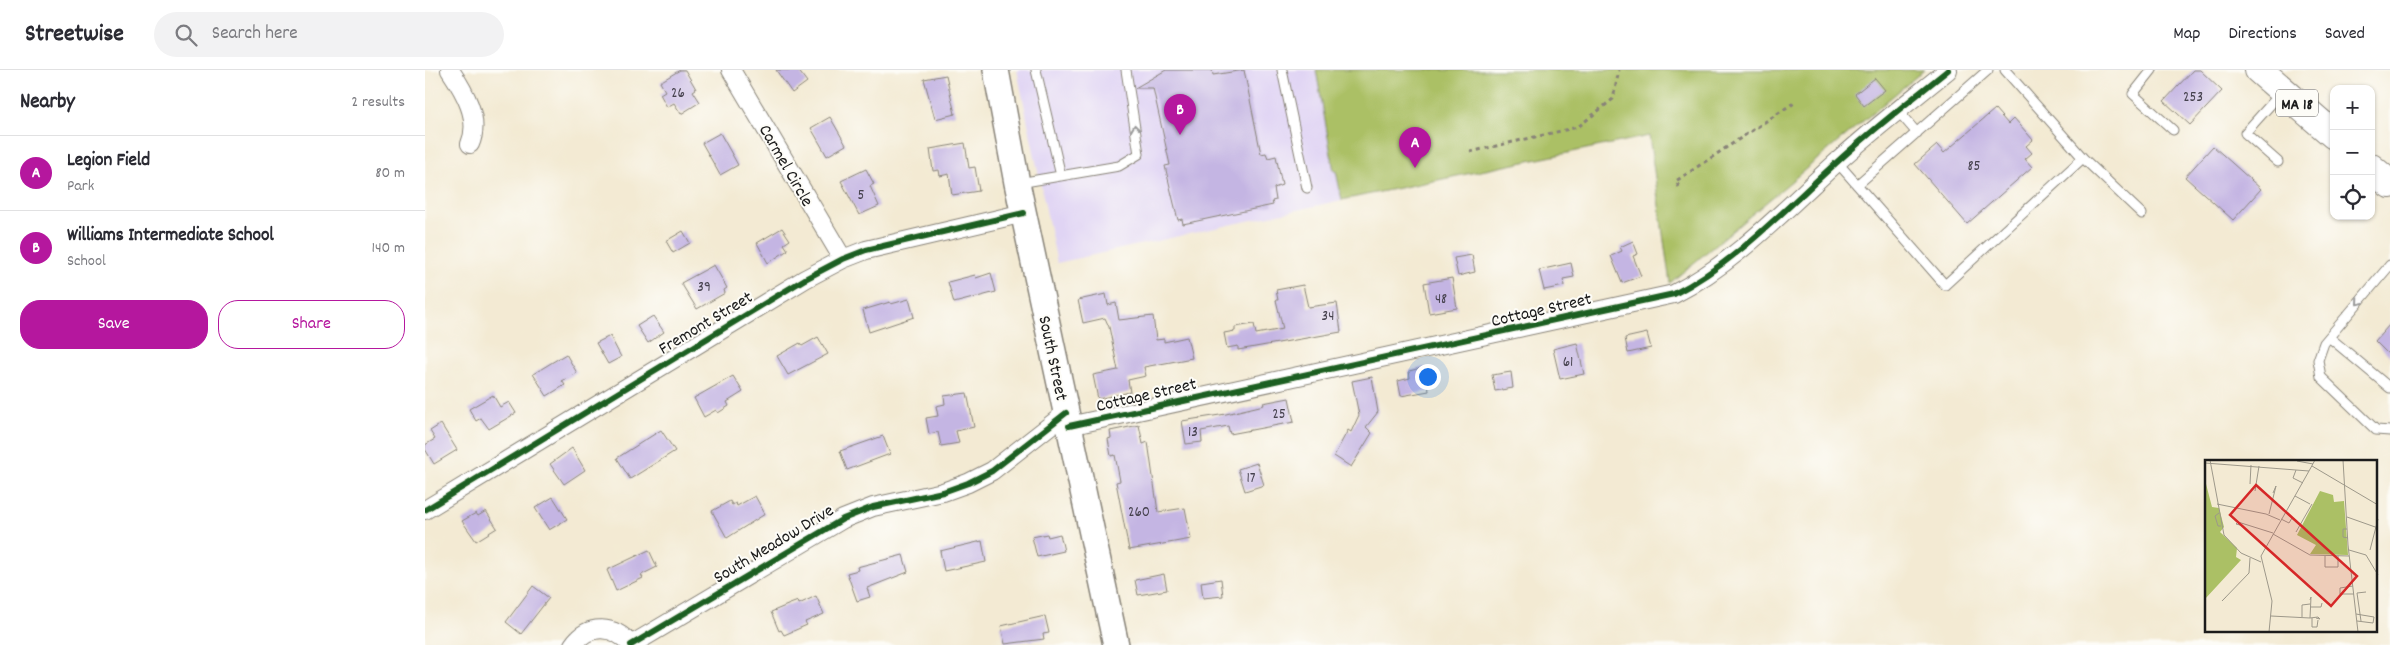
<!DOCTYPE html>
<html lang="en">
<head>
<meta charset="utf-8">
<style>
	body { margin:0; font-family:Dekko,sans-serif; background:#f2f2f3; color:#2b2b33 }
	.controls { position:absolute; right:15px; top:15px; display:grid; overflow:hidden; border-radius:10px; box-shadow:0 1px 4px #0004 }
	.controls button { width:45px; height:45px; display:grid; place-items:center; padding:0; border:0; border-bottom:1px solid #e1e1e2; background:#fff; color:#2b2b33; font:25px sans-serif }
	.you { position:absolute; left:1002px; top:306px; width:18px; height:18px; margin:-12px; border:4px solid #fff; border-radius:50%; background:#1a73e8; box-shadow:0 0 0 8px #1a73e833 }
	.badge { display:grid; place-items:center; width:32px; height:32px; border-radius:50%; background:#b5179e; color:#fff; font-size:16px; font-weight:700 }
	.pin { position:absolute; translate:-50% -41px; filter:drop-shadow(0 1px 2px #0008) }
	.pin::after { content:''; position:absolute; top:26px; width:18px; height:15px; background:inherit; clip-path:polygon(0 0,100% 0,50% 100%) }
	.list { margin:0; padding:0; list-style:none }
	h2 { display:flex; justify-content:space-between; align-items:center; height:65px; margin:0; padding:0 20px; font-size:21px }
	h2 small { font-size:16px; font-weight:400; color:#7c7c81 }
	.list li { display:grid; grid-template-columns:32px 1fr auto; gap:15px; align-items:center; box-sizing:border-box; height:75px; padding:0 20px; border-top:1px solid #e1e1e2 }
	.list b { display:block; font-size:19px; white-space:nowrap }
	.list p { margin:0; font-size:16px; white-space:nowrap; color:#7c7c81 }
	.list em { font-size:16px; font-style:normal; color:#7c7c81 }
	.actions { display:flex; gap:10px; padding:15px 20px }
	.actions a { flex:1; padding:11px 0; border:1px solid #b5179e; border-radius:20px; text-align:center; font-size:18px; color:#b5179e }
	.actions .main { background:#b5179e; color:#fff }
	.icon { flex:none; width:28px; height:28px; fill:none; stroke:currentColor; stroke-width:2; stroke-linecap:round; stroke-linejoin:round }
	.map { position:relative; flex:none; width:1965px; height:575px; overflow:hidden }
	header { display:flex; align-items:center; gap:30px; box-sizing:border-box; height:70px; padding:0 25px; background:#fff; border-bottom:1px solid #e1e1e2 }
	header strong { font-size:24px }
	nav { display:flex; gap:28px; margin-inline-start:auto; font-size:18px }
	.search { width:350px; height:45px; background:#f2f2f3; display:flex; align-items:center; gap:12px; box-sizing:border-box; padding:0 18px; border-radius:28px; color:#7c7c81; font-size:19px }
	main { display:flex }
	aside { flex:1; background:#fff }
	.map>svg:first-child { display:block }
	.built { fill:#e0d4f4 }
	.green { fill:#abc065; stroke:#646e40 }
	.building { fill:#c4b5e3 }
	.lines { fill:none; stroke-linecap:round; stroke-linejoin:round }
	.lane-casing { stroke:#888378; stroke-width:11 }
	.street-casing { stroke:#888378; stroke-width:20 }
	.secondary-casing { stroke:#888378; stroke-width:28 }
	.primary-casing { stroke:#888378; stroke-width:30 }
	.path { stroke:#888378; stroke-width:3; stroke-dasharray:4 4; stroke-linecap:butt }
	.lane { stroke:#fff; stroke-width:9 }
	.street { stroke:#fff; stroke-width:18 }
	.secondary { stroke:#fff; stroke-width:25 }
	.primary { stroke:#fff; stroke-width:28 }
	.cycleway-casing { stroke:#fdfcf7; stroke-width:9 }
	.cycleway { stroke:#1b5e20; stroke-width:6 }
	.oneway { stroke:#999 }
	.labels { text-anchor:middle; stroke-width:4; stroke-linejoin:round; paint-order:stroke }
	.number-label { font-size:15px; fill:#46424e }
	.shield { fill:#fdfcf7; stroke:#605f5e; stroke-width:1 }
	.shield-label { font-size:16px; font-weight:bold; fill:#1c1c1c }
	.street-label { font-size:18px; fill:#1c1c1c; stroke:#fdfcf7 }
	.inset-road { fill:none; stroke:#9d988a; stroke-width:1 }
	.view { fill:#d62828; fill-opacity:0.15; stroke:#d62828; stroke-width:2.5 }
	.inset-edge { fill:none; stroke:#1c1c1c; stroke-width:2.5 }
</style>
</head>
<body>
<header>
<strong>Streetwise</strong>
<div class="search"><svg class="icon" aria-label="search" viewBox="0 0 24 24"><circle cx="10" cy="10" r="6"/><path d="M15 15l6 6"/></svg>Search here</div>
<nav><a>Map</a><a>Directions</a><a>Saved</a></nav>
</header>
<main>
<aside>
<h2>Nearby<small>2 results</small></h2>
<ul class="list">
<li><span class="badge">A</span><div><b>Legion Field</b><p>Park</p></div><em>80 m</em></li>
<li><span class="badge">B</span><div><b>Williams Intermediate School</b><p>School</p></div><em>140 m</em></li>
</ul>
<div class="actions"><a class="main">Save</a><a>Share</a></div>
</aside>
<div class="map">
<svg width="1965" height="575" viewBox="0 0 1965 575">
	<rect width="100%" height="100%" fill="#fdfcf7"/>
	<filter id="ink" filterUnits="userSpaceOnUse"><feTurbulence type="fractalNoise" baseFrequency=".02" numOctaves="2"/><feDisplacementMap in="SourceGraphic" scale="10" xChannelSelector="R" yChannelSelector="G"/><feConvolveMatrix kernelMatrix="1 2 1 2 8 2 1 2 1" color-interpolation-filters="sRGB"/></filter>
	<filter id="wash" filterUnits="userSpaceOnUse"><feTurbulence type="fractalNoise" baseFrequency=".0096" numOctaves="4" result="noise"/><feDisplacementMap in="SourceGraphic" scale="20" xChannelSelector="R" yChannelSelector="G"/><feGaussianBlur stdDeviation="1.12" result="paint"/><feColorMatrix in="noise" values="0 0 0 0 0 0 0 0 0 0 0 0 0 0 0 0 0 1.4 0 .05"/><feComposite in="paint" operator="in"/></filter>
	<g filter="url(#wash)">
		<rect width="100%" height="100%" fill="#f3ead3"/>
		<!-- built -->
		<path class="built" d="M592,0h299l26,130 -285,63z"/>
		<!-- green -->
		<path class="green" d="M891,0h608l-254,213 -21,-147 -307,64 -6,-29h-2z"/>
		<g id="blocks">
			<!-- building -->
			<path class="building" d="M255,0h5l11,19 -3,2 7,11 -19,12 -7,-11 -7,4 -7,-13 5,-3 -5,-9z
				M351,0h22l9,12 -15,11z
				M741,0h46l1,5 31,-5 17,84 5,-1 2,5 8,-2 6,29 -8,3 2,12 -4,1 1,4 -90,19 -1,-5 -4,1 -13,-54 5,-1 -17,-77h-18z
				M1768,0h7l22,21 -32,34 -26,-24z
				M521,5l9,39 -20,5 -11,-40z
				M1450,8l10,12 -21,16 -9,-12z
				M1570,39l13,15 6,-6 19,22 -7,6 6,7 -7,6 7,8 -65,57 -52,-60 22,-19 7,8z
				M405,47l16,28 -19,11 -16,-28z
				M295,63l18,32 -18,10 -18,-32z
				M540,73l4,25 6,-1 4,24 -27,4 -3,-21 -9,2 -1,-6 -6,1 -3,-22z
				M1788,76l48,43 -28,31 -48,-43z
				M441,99l8,15 -4,2 9,20 -20,9 -18,-34z
				M357,158l8,12 -6,4 4,6 -20,13 -11,-20z
				M258,161l7,12 -17,10 -7,-12z
				M1208,171l5,13 -5,2 8,20 -19,7 -11,-27 11,-5 -2,-4z
				M1047,185l3,17 -17,4 -4,-18z
				M1146,193l3,14 -11,2 1,7 -20,4 -5,-20z
				M289,195l13,23 -3,2 1,3 -28,16 -16,-26z
				M566,203l5,19 -42,11 -6,-21 27,-7 1,3z
				M1027,208l5,30 -28,5 -5,-30z
				M878,215l5,22 29,-4 4,29 -103,18v-4l-11,2 -3,-15 11,-2v-4l19,-3 2,10 27,-5 -7,-29h2l-2,-10z
				M681,224l2,11 8,-2 3,17 34,-4 3,24 8,-1v3l23,-5 5,21 -48,9 2,9 -18,4 2,12 -32,7 -5,-24 25,-5 -9,-43 -4,-9 -22,5 -5,-23z
				M484,229l5,18 -45,15 -6,-22 27,-8 1,2z
				M228,246l11,16 -16,11 -11,-17z
				M1965,254v32l-15,-15z
				M1222,263l4,15 -23,5 -3,-15z
				M185,266l11,21 -13,7 -12,-21z
				M393,267l10,17 -40,21 -11,-19 23,-13 2,3z
				M1152,273l7,31 -24,5 -7,-30z
				M141,284l11,19 -15,8 3,4 -18,11 -14,-22z
				M1000,297l4,24 -28,5 -3,-15 12,-3 -1,-7z
				M1086,302l2,16 -18,3 -3,-16z
				M308,306l10,16 -16,10 2,4 -11,7 -2,-3 -12,7 -10,-19z
				M947,307l6,35 -12,15 6,6 -21,34 -17,-11 14,-26 3,2 8,-17 -7,-34z
				M542,323l7,34 -18,4 3,12 -18,3 -3,-14 -9,2 -3,-16 12,-2 -2,-10 9,-2 -1,-8z
				M68,325l7,12 9,-5 7,11 -27,16 -8,-11 -5,3 -7,-12z
				M864,328l5,24 -64,12 -2,-8 -27,5 1,11 -16,2 -4,-23 44,-7 38,-9 -1,-2z
				M16,354l16,26 -23,14 -9,-15v-4l10,-6 -5,-8z
				M714,355l4,19 5,-2 10,70 27,-4 6,31 -62,11 -13,-68 4,-1 -5,-26 -4,1 -3,-17 3,-1 -1,-7z
				M236,360l14,21 -45,28 -13,-21z
				M458,366l7,18 -43,16 -7,-19z
				M147,378l13,22 -21,14 -14,-20z
				M832,393l7,22 -19,6 -7,-22z
				M330,426l10,18 -38,24 -15,-27 18,-10 2,4 4,-2 1,3z
				M128,427l14,22 -18,11 -14,-22z
				M61,441l11,17 -21,13 -14,-20 14,-8 2,3z
				M622,464l1,3 12,-3 4,17 -27,6 -5,-20z
				M557,471l4,21 -42,9 -4,-20z
				M224,480l8,17 -16,8 2,3 -27,13 -9,-21z
				M478,485l5,17 -41,16 3,9 -13,4 -10,-28 11,-3 -1,-3z
				M739,504l3,16 -29,5 -3,-15z
				M796,509l2,17 -20,2 -2,-16z
				M108,516l16,12 -28,36 -15,-12z
				M391,526l8,18 -19,8 2,3 -23,10 -3,-5 -2,1 -8,-19 19,-8 8,-3 1,3z
				M620,546l4,17 -6,1 1,5 -39,5 -4,-18z"/>
		</g>
	</g>
	<g filter="url(#ink)">
		<use href="#blocks" fill-opacity="0" stroke="#888378" stroke-width="1"/>
		<g class="lines">
			<defs>
				<path id="lane" d="M611,0l25,106
					M857,0l25,118
					M1727,0l-19,24 40,36
					M1473,41l19,22
					M1658,88l59,56
					M1412,92l108,123 138,-127 -78,-88
					M1853,92l-33,-29 36,-40
					M594,113l100,-17 20,-12 -13,-84
					M1432,115l131,-115
					M1965,195l-66,78 -6,17 3,17 55,53 14,1
					M1904,267l61,51"/>
				<path id="street" d="M25,0c14,21 31,49 20,74
					M306,0l112,189
					M644,356l605,-132c61,-31 111,-85 162,-131 36,-33 74,-62 112,-93
					M0,440l380,-231 38,-20 23,-9 158,-37
					M148,575c15,-22 42,-20 58,0
					M206,575l212,-126 30,-12 70,-15 25,-9 24,-12 74,-58"/>
				<path id="secondary" d="M571,0l21,113 99,462"/>
				<path id="primary" d="M1834,0l75,65
					M1946,98l19,16"/>
			</defs>
			<!-- lane casing -->
			<use href="#lane" class="lane-casing"/>
			<!-- street casing -->
			<use href="#street" class="street-casing"/>
			<!-- secondary casing -->
			<use href="#secondary" class="secondary-casing"/>
			<!-- primary casing -->
			<use href="#primary" class="primary-casing"/>
			<!-- path -->
			<path class="path" d="M1045,82l108,-25 35,-28 6,-29
				M1254,117l-3,-6 116,-77 3,4"/>
			<!-- lane -->
			<use href="#lane" class="lane"/>
			<!-- street -->
			<use href="#street" class="street"/>
			<!-- secondary -->
			<use href="#secondary" class="secondary"/>
			<!-- primary -->
			<use href="#primary" class="primary"/>
			<defs>
				<path id="cycleway" d="M644,356l605,-132c61,-31 111,-85 162,-131 36,-33 74,-62 112,-93
					M0,440l380,-231 38,-20 23,-9 158,-37
					M206,575l212,-126 30,-12 70,-15 25,-9 24,-12 74,-58"/>
			</defs>
			<!-- cycleway casing -->
			<use href="#cycleway" class="cycleway-casing"/>
			<!-- cycleway -->
			<use href="#cycleway" class="cycleway"/>
		</g>
		<!-- one-way arrows -->
		<defs><path id="oneway-chevron" d="M-2-3.5L2.5 0L-2 3.5" fill="none" stroke-width="1.6" stroke-linecap="round" stroke-linejoin="round" transform="scale(1.25)"/></defs>
		<g class="oneway">
			<use href="#oneway-chevron" transform="translate(710 58) rotate(-98)"/>
			<use href="#oneway-chevron" transform="translate(1934 232) rotate(130)"/>
		</g>
	</g>
	<g class="labels">
		<!-- number labels -->
		<g class="number-label">
			<text x="253" y="27">26</text>
			<text x="1768" y="31">253</text>
			<text x="1549" y="100">85</text>
			<text x="436" y="129">5</text>
			<text x="279" y="221">39</text>
			<text x="1016" y="233">48</text>
			<text x="903" y="250">34</text>
			<text x="1143" y="296">61</text>
			<text x="854" y="348">25</text>
			<text x="768" y="366">13</text>
			<text x="826" y="412">17</text>
			<text x="714" y="446">260</text>
		</g>
		<!-- shield labels -->
		<rect class="shield" x="1851" y="19.5" width="42" height="27" rx="4"/>
		<g class="shield-label">
			<text x="1872" y="39">MA 18</text>
		</g>
		<!-- street labels -->
		<g class="street-label">
			<text transform="translate(362 95) rotate(60)" y="6">Carmel Circle</text>
			<text transform="translate(1116 239) rotate(-13)" y="6">Cottage Street</text>
			<text transform="translate(280 252) rotate(-31)" y="6">Fremont Street</text>
			<text transform="translate(629 288) rotate(78)" y="6">South Street</text>
			<text transform="translate(721 324) rotate(-13)" y="6">Cottage Street</text>
			<text transform="translate(348 473) rotate(-31)" y="6">South Meadow Drive</text>
		</g>
	</g>
	<!-- overview -->
	<g transform="translate(1780 390)">
		<rect width="172" height="172" fill="#f3ead3"/>
		<path d="M0,20l7,27 7,1 5,19 -4,5 17,16 -1,9 5,3 -36,39zM115,31l13,4 1,7 10,-1 4,54 -38,-1 6,-9 -19,-10z" fill="#abc065"/>
		<path class="inset-road" d="M5,0l14,75 17,18 20,9M138,0l5,85 10,87M92,1l16,3M0,3l104,8 6,-11M107,6l66,39M91,10l-3,8 10,5M45,24l1,-19M50,31l4,-25M90,36l15,8M12,44l49,10 14,6M14,53l-4,3 3,10h3M64,54l7,-28 -3,7M142,57l31,11M76,59l8,4 3,-5 -6,-7M35,65l-4,-1 2,-2 35,11M142,69h-4v8l5,1M91,72l16,-28M68,74l37,21 39,1M144,90l17,5 12,20M165,90l8,-31M120,96v11h13v-11M148,126l-13,2v6h14M21,137l-4,4 27,-28 1,-15M105,147h11l1,-4M151,154l18,3 -1,6 -16,-2M66,156l39,2 1,-21 -1,3M97,157v-12l8,-1M105,158l8,-1 2,2 -4,-1M107,158v9h5l1,-7M156,161l-4,-28 9,-1M64,172l3,-31 -11,-45 48,-85"/>
		<path class="view" d="M51,25l101,91 -26,30 -101,-91z"/>
		<rect width="172" height="172" class="inset-edge"/>
	</g>
</svg>
<div class="controls">
<button>+</button>
<button>−</button>
<button><svg class="icon" aria-label="locate" viewBox="0 0 24 24"><circle cx="12" cy="12" r="6"/><path d="M12 2v4M12 18v4M2 12h4M18 12h4"/></svg></button>
</div>
<div class="you"></div>
<div class="pin badge" style="left:990px;top:98px">A</div>
<div class="pin badge" style="left:755px;top:65px">B</div>
</div>
</main>
</body>
</html>
